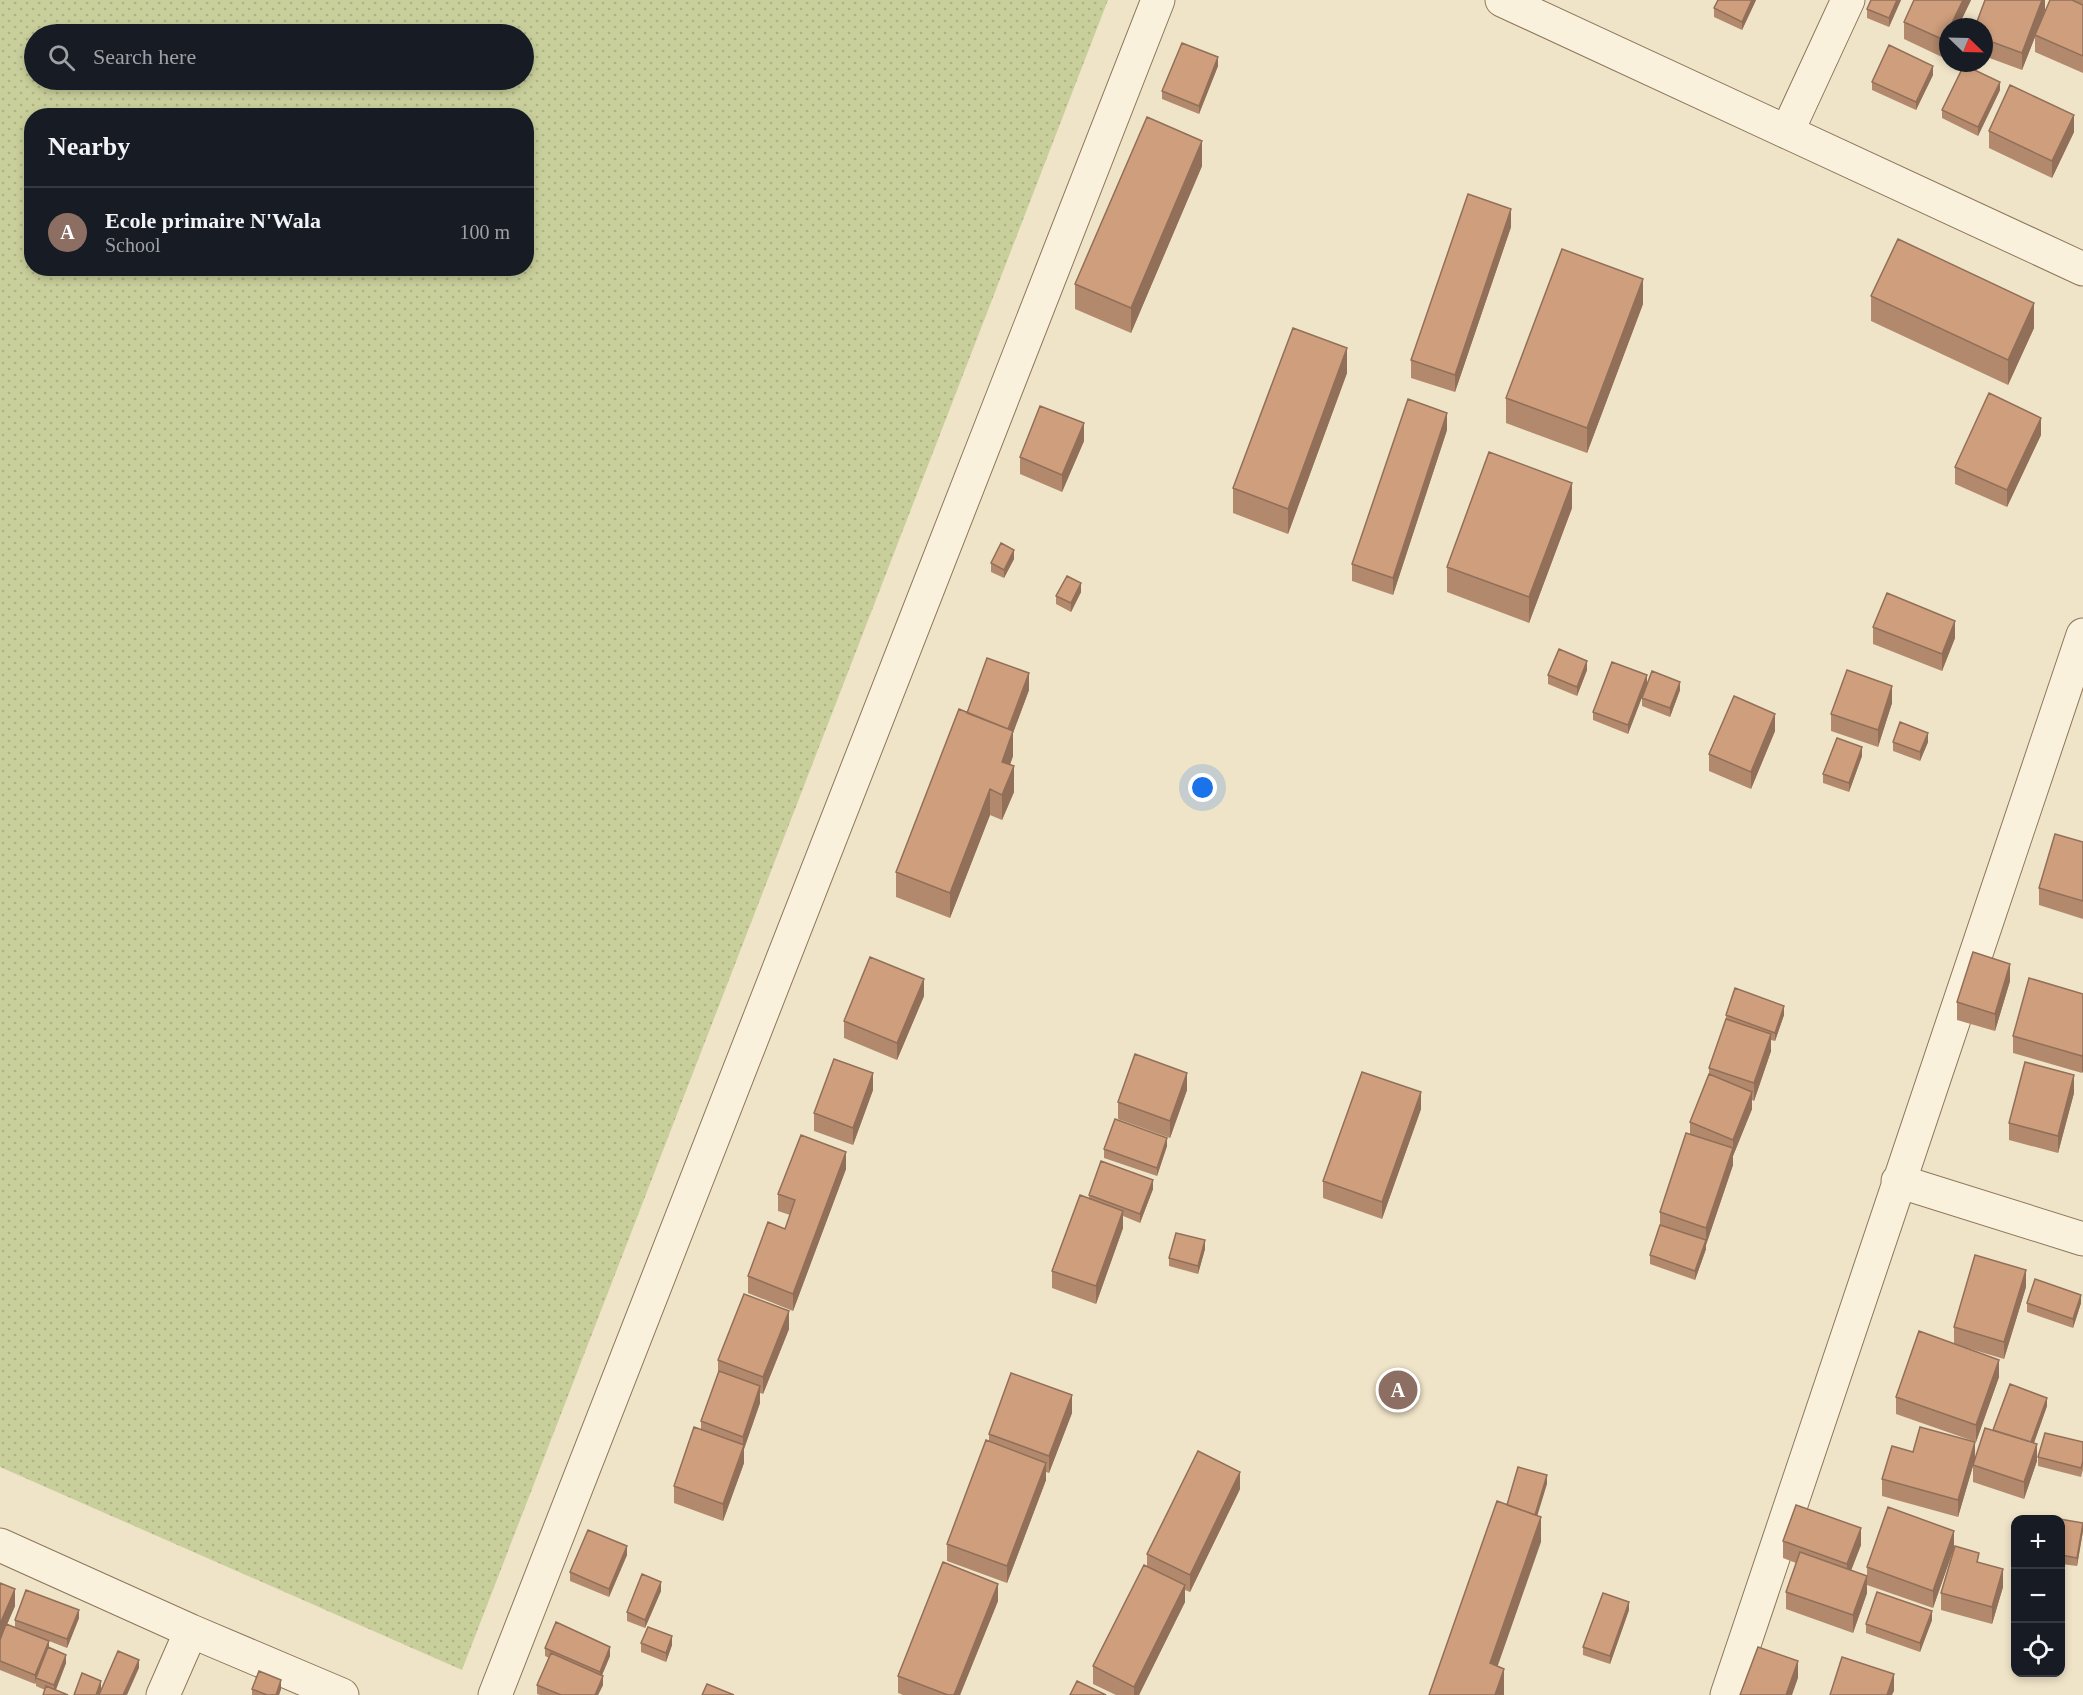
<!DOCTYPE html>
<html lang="en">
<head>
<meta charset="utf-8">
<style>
	body { margin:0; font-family:Georgia,serif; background:#242831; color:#f1f3f6 }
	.controls { position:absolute; right:18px; bottom:18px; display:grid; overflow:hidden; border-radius:12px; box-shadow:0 3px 9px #0003 }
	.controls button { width:54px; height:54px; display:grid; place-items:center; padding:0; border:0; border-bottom:2px solid #363941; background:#171b24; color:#f1f3f6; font:30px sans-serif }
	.compass { position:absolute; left:1939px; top:18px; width:54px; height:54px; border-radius:50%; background:#171b24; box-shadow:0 3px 9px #0003; rotate:113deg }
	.you { position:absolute; left:1203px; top:788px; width:21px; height:21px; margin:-15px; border:4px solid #fff; border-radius:50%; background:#1a73e8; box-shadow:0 0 0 9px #1a73e833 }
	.badge { display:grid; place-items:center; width:39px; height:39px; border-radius:50%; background:#cc999b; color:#fff; font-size:20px; font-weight:700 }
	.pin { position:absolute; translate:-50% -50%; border:3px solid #fff; box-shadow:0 2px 6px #0006 }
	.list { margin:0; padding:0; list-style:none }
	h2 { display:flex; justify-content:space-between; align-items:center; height:78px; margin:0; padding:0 24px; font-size:26px }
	h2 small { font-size:20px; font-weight:400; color:#9ea1a6 }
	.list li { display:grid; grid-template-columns:39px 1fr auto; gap:18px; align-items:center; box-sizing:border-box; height:90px; padding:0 24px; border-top:2px solid #363941 }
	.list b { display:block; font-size:22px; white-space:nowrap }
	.list p { margin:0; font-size:20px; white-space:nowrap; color:#9ea1a6 }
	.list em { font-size:20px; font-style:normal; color:#9ea1a6 }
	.icon { flex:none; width:33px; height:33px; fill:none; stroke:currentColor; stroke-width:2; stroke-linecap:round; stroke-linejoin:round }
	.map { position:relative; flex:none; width:2083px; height:1695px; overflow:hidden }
	.search { position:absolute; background:#171b24; box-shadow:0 3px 9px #0003; left:24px; top:24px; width:510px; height:66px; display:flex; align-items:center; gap:15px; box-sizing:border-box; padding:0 21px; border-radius:33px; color:#9ea1a6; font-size:22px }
	.panel { position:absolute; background:#171b24; box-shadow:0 3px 9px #0003; left:24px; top:108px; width:510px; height:168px; border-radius:24px }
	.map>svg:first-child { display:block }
	.grass { fill:url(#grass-dots); fill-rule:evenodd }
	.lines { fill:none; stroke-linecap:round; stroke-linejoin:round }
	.minor-casing { stroke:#8d765c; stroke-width:35 }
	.minor { stroke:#faf1dc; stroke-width:33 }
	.wall { fill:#b2896c }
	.shaded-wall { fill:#916f58 }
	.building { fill:#cf9f7d; stroke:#916f58; stroke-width:1.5 }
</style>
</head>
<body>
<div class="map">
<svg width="2083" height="1695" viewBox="0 0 2083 1695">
	<defs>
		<pattern id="grass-dots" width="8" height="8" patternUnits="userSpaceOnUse" patternTransform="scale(1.5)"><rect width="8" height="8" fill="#c9cf9b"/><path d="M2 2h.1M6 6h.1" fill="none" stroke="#aeb285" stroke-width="1.8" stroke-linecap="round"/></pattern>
	</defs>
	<rect width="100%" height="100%" fill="#f0e4c8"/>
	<!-- grass -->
	<path class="grass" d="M0,0h1108l-646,1670 -462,-203zM34,34h490v46h-490zM32,116h494v152h-494z"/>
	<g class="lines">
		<defs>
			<path id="minor" d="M1502,0l581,269
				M1787,132l61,-132
				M1898,1181l185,58
				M0,1545l191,86 151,64
				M163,1695l28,-64
				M495,1695l663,-1695
				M1727,1695l356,-1060"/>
		</defs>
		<!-- minor casing -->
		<use href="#minor" class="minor-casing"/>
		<!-- minor -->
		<use href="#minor" class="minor"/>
	</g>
	<!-- wall -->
	<path class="wall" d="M1718,0h38l-14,30 -28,-13v-9z
		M1901,0l-12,27 -22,-9v-9z
		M1914,0h57l-13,27h-10v22l-4,9 -40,-19v-17z
		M2045,0v10l-5,12 10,-22h33v73l-48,-21v-15l-13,33 -38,-14v-29z
		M1218,66l-19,48 -37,-15v-8z
		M1933,75l-17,35 -44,-20v-8z
		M2000,90l-22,46 -36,-18v-8z
		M1989,131l85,1 -22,46 -63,-30z
		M1202,166l-71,167 -56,-24v-25z
		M1511,227l-56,165 -44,-14v-18z
		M1871,296l163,32 -26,57 -137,-64z
		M1643,304l-56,149 -81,-30v-25z
		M1347,373l-59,161 -55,-21v-25z
		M1447,430l-54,165 -41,-14v-17z
		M2041,435l-34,72 -52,-23v-17z
		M1084,441l-22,51 -42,-18v-17z
		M1572,508l-43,115 -82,-31v-25z
		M1014,559l-10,19 -13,-6v-9z
		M1081,592l-10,20 -15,-8v-8z
		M1873,627l82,11 -13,33 -69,-27z
		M1587,670l-10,26 -29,-12v-9z
		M1647,684l-19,50 -35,-14v-8z
		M1029,690l-16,43v23l-3,9 4,27 -12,28 -12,-5 -40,103 -54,-21v-25l71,-159z
		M1680,690l-10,27 -28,-11v-8z
		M1892,703l-14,44 -47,-16v-17z
		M1775,731l-24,58 -42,-18v-17z
		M1893,742h35l-8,19 -27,-10z
		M1862,756l-13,36 -26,-9v-9z
		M2083,842v77l-44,-14v-17z
		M2010,981l-15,50 -38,-11v-18z
		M2083,994v77l-1,2 -69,-20v-17z
		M924,996l-27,64 -53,-22v-17z
		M1726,1015h58l-9,26 -4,-1v11l-17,50 -2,-1v9l-19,47v9l-27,80v4l-11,31 -45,-16v-9l10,-30v-13l30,-78v-12l19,-47v-7l17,-48z
		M873,1090l-20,55 -39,-14v-18z
		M1187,1090l-17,48 -52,-19v-17z
		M2074,1093l-16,60 -49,-13v-17z
		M1421,1109l-39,110 -59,-21v-17z
		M1167,1146l-10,30 -53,-18v-9z
		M846,1169l-53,142 -45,-18v-17l37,-47 5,-14 -12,-4v-17z
		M1153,1189l-13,34 -17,-7v12l-27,76 -44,-16v-17l37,-73v-3z
		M1205,1249l-7,25 -29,-8v-8z
		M2026,1287l-22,72 -50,-15v-17z
		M2027,1303h54l-8,25 -46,-16z
		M789,1329l-26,65 -3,-1v10l-16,46v14l-21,58 -49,-18v-17l27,-56v-9l17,-48v-13z
		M1999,1377l-23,65 -80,-28v-17z
		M2047,1406l-13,37 3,18 -13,38 -51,-17v-17z
		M1072,1413l-23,60 -3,-1v8l-39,103 -60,-22v-17l42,-103v-7z
		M2083,1442v28l-2,7 -43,-11v-9z
		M1913,1452l62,7 -17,58 -76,-21v-17z
		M1240,1489l-50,103 -5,-2v12l-46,93h-23l-23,-11v-18l54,-100v-12z
		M2061,1520l22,11 -6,35 -16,-2z
		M1783,1541l78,4 -10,25 16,6v-9l87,-19 -21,60 -66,-23v8l-14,40 -67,-24v-17l10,-29 -13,-5z
		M627,1555l-18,42 -39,-16v-9z
		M1979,1563l24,24 -11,37 -51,-14v-17z
		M0,1583l15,23 -8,18 8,3v-7l64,-2 -12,30 -18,-7v7l17,15 -10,27h-11l-9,-4v-3l-1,1 -35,-14z
		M661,1591l-16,37 -18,-7v-9z
		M998,1601l-38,94h-57l-5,-2v-17z
		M1629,1610l-19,54 -27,-9v-8z
		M1932,1620l-12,32 -54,-19v-9z
		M641,1643l31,2 -6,17 -25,-10z
		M545,1648l65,8 -8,19 1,10 -5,10h-58l-3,-1v-9l12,-27 -4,-2z
		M252,1689h29l-2,6h-27z"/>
	<!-- shaded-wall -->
	<path class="shaded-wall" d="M1752,0h4l-14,30v-8z
		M1897,0h4l-12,27v-9z
		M1963,0h8l-13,27h-8z
		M2042,0h3v10l-10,25v2l-13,33v-17z
		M1948,32v17l-4,9v-18z
		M1218,57v9l-19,48v-8z
		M1933,66v9l-17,35v-8z
		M2000,82v8l-22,46v-9z
		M2074,115v17l-22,46v-17z
		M1202,141v25l-71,167v-25z
		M1511,209v18l-56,165v-17z
		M1643,279v25l-56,149v-25z
		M2034,303v25l-26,57v-25z
		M1347,348v25l-59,161v-25z
		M1447,413v17l-54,165v-17z
		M2041,418v17l-34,72v-17z
		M1084,423v18l-22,51v-17z
		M1572,483v25l-43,115v-26z
		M1014,550v9l-10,19v-8z
		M1081,583v9l-10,20v-9z
		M1955,621v17l-13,33v-17z
		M1587,661v9l-10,26v-9z
		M1029,673v17l-16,43v23l-11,31v-25l6,-31z
		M1647,675v9l-19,50v-9z
		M1680,682v8l-10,27v-9z
		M1892,686v17l-14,44v-17z
		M1775,714v17l-24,58v-17z
		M1928,733v9l-8,19v-9z
		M1862,747v9l-13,36v-9z
		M1014,766v26l-12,28v-25z
		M990,789v26l-40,103v-25z
		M2010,964v17l-15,50v-17z
		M924,979v17l-27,64v-17z
		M1784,1006v9l-9,26v-8z
		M1771,1034v17l-17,50v-18z
		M2083,1054v17l-1,2v-17z
		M873,1073v17l-20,55v-17z
		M1187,1073v17l-17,48v-17z
		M2074,1075v18l-16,60v-17z
		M1421,1092v17l-39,110v-17z
		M1752,1092v17l-19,47v9l-27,80v-17l27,-79v-9z
		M1167,1138v8l-10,30v-8z
		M846,1152v17l-53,142v-17z
		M1153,1180v9l-13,34v-9z
		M1123,1211v17l-27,76v-18z
		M1205,1240v9l-7,25v-8z
		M1706,1240v9l-11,31v-9z
		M2026,1270v17l-22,72v-17z
		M2081,1295v8l-8,25v-9z
		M789,1311v18l-26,65v-17z
		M1999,1360v17l-23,65v-17z
		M760,1386v17l-16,46v14l-21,58v-17l20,-54v-13z
		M1072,1395v18l-23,60v-17z
		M2047,1398v8l-17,48v-9z
		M1975,1442v17l-17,58v-17z
		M2037,1444v17l-13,38v-17z
		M1046,1463v17l-39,103v-17z
		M1240,1472v17l-50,103v-17z
		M1547,1475v9l-14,46v-8z
		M1541,1517v25l-51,146v-25z
		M2083,1523v8l-6,35v-8z
		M1861,1528v17l-14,36v-17z
		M1954,1531v17l-21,60v-17z
		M627,1546v9l-18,42v-8z
		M2003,1569v18l-11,37v-17z
		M1867,1576v17l-14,40v-18z
		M661,1582v9l-16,37v-8z
		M998,1584v17l-38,94h-6z
		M1185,1585v17l-46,93h-5v-8z
		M15,1589v17l-15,35v-17z
		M1629,1602v8l-19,54v-8z
		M79,1610v8l-12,30v-9z
		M1932,1611v9l-12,32v-9z
		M672,1636v9l-6,17v-9z
		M49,1641v9l-13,28 -1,6v-9z
		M610,1647v9l-10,24v-8z
		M66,1655v8l-12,31v-9z
		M139,1660v8l-12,27h-4z
		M1798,1661v17l-6,17h-6z
		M1504,1669v26h-9z
		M1894,1674v17l-2,4h-5z
		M603,1676v9l-5,10h-3z
		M281,1680v9l-2,6h-3z
		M101,1681v8l-2,6h-3z"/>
	<!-- building -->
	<path class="building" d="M1718,0h34l-10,22 -28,-14z
		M1871,0h26l-8,18 -22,-9z
		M1914,0h49l-13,27h-2v5l-4,8 -40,-18z
		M1985,0h57l-20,53 -38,-14v-12h-9z
		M2050,0h22l11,5v51l-48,-21z
		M1182,43l36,14 -19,49 -37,-15z
		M1889,45l44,21 -17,36 -44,-20z
		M1964,65l36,17 -22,45 -36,-17z
		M2010,85l64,30 -22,46 -63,-30z
		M1147,117l55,24 -71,167 -56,-24z
		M1468,194l43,15 -56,166 -44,-15z
		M1898,239l136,64 -26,57 -137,-64z
		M1562,249l81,30 -56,149 -81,-30z
		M1293,328l54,20 -59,161 -55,-21z
		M1989,393l52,25 -34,72 -52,-23z
		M1408,399l39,14 -54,165 -41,-14z
		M1040,406l44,17 -22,52 -42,-18z
		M1489,452l83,31 -43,114 -82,-30z
		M1001,543l13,7 -10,20 -13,-7z
		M1067,576l14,7 -10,20 -15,-7z
		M1887,593l68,28 -13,33 -69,-27z
		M1559,649l28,12 -10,26 -29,-12z
		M987,658l42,15 -21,56 -41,-16z
		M1612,662l35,13 -19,50 -35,-13z
		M1847,670l45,16 -14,44 -47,-16z
		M1652,671l28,11 -10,26 -28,-10z
		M1734,696l41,18 -24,58 -42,-18z
		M959,709l54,22 -11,31 12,4 -12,29 -12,-6 -40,104 -54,-21z
		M1900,722l28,11 -8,19 -27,-10z
		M1837,738l25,9 -13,36 -26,-9z
		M2055,834l28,8v59l-44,-13z
		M1973,952l37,12 -15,50 -38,-12z
		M870,957l54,22 -27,64 -53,-22z
		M2029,978l54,16v60l-1,2 -69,-20z
		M1735,988l49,18 -9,27 -49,-18z
		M1726,1019l45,15 -17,49 -45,-15z
		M1135,1054l52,19 -17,48 -52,-19z
		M834,1059l39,14 -20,55 -39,-15z
		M2025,1062l49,13 -16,61 -49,-13z
		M1362,1072l59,20 -39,110 -59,-21z
		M1709,1074l43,18 -19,48 -43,-18z
		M1115,1119l52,19 -10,30 -53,-19z
		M1686,1133l47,15 -27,80 -46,-16z
		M801,1135l45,17 -53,142 -45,-18 20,-54 17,7 10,-29 -17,-6z
		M1101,1161l52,19 -13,34 -51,-19z
		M1080,1195l43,16 -27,75 -44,-15z
		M1660,1225l46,15 -11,31 -45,-16z
		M1176,1233l29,7 -7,26 -29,-8z
		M1975,1255l51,15 -22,72 -50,-15z
		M2035,1279l46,16 -8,24 -46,-16z
		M744,1294l45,17 -26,66 -45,-17z
		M1919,1331l80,29 -23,65 -80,-28z
		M719,1371l41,15 -17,51 -42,-16z
		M1011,1373l61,22 -23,61 -60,-22z
		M2010,1384l37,14 -16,44 -38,-12z
		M694,1427l50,18 -21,59 -49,-18z
		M1920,1427l55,15 -17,58 -76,-21 10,-33 21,6z
		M1985,1428l52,16 -13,38 -51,-17z
		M2045,1433l38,9v19l-2,7 -43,-11z
		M986,1440l60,23 -39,103 -60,-22z
		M1198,1451l42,21 -50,103 -43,-21z
		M1518,1467l29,8 -12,40 -28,-10z
		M1497,1501l44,16 -51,146 14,6 -9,26h-66z
		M1796,1505l65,23 -14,36 -64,-23z
		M1888,1507l66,24 -21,60 -66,-24z
		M2042,1516l41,7 -6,35 -16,-3v-35h-20z
		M588,1530l39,16 -18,43 -39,-17z
		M1955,1546l24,7 -2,9 26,7 -11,38 -51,-14z
		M1800,1552l67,24 -14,39 -67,-23z
		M943,1562l55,22 -44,111h-6l-50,-19z
		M1144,1565l41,20 -51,102 -41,-21z
		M642,1574l19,8 -16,38 -18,-8z
		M0,1583l15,6 -15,35z
		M26,1590l53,20 -12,29 -52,-19z
		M1877,1592l55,19 -12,32 -54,-19z
		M1603,1593l26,9 -19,54 -27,-9z
		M556,1622l54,25 -10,25 -55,-24z
		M6,1624l43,17 -14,34 -35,-14v-21z
		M648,1627l24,9 -6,17 -25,-10z
		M48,1647l18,8 -12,30 -18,-7z
		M1758,1647l40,14 -12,34h-46z
		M118,1651l21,9 -16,35h-24z
		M551,1653l52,23 -8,19h-34l-24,-10z
		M1842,1657l52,17 -7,21h-57z
		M259,1671l22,9 -5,15h-9l-15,-6z
		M82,1673l19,8 -5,14h-22z
		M1077,1681l29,14h-36z
		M707,1684l27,11h-32z
		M46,1686l22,9h-25z"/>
</svg>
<div class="controls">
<button>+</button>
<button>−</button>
<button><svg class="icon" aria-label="locate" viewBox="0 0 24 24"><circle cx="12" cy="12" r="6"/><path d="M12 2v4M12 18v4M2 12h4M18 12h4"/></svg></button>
</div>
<svg class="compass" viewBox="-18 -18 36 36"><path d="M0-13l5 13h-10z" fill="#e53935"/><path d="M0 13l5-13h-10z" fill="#9ea1a6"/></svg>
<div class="you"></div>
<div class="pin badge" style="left:1398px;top:1390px;background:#8d6e63">A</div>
<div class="search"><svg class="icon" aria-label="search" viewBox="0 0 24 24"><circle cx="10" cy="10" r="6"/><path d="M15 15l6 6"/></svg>Search here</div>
<section class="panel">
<h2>Nearby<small></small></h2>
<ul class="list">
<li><span class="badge" style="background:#8d6e63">A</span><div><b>Ecole primaire N'Wala</b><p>School</p></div><em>100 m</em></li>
</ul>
</section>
</div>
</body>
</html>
